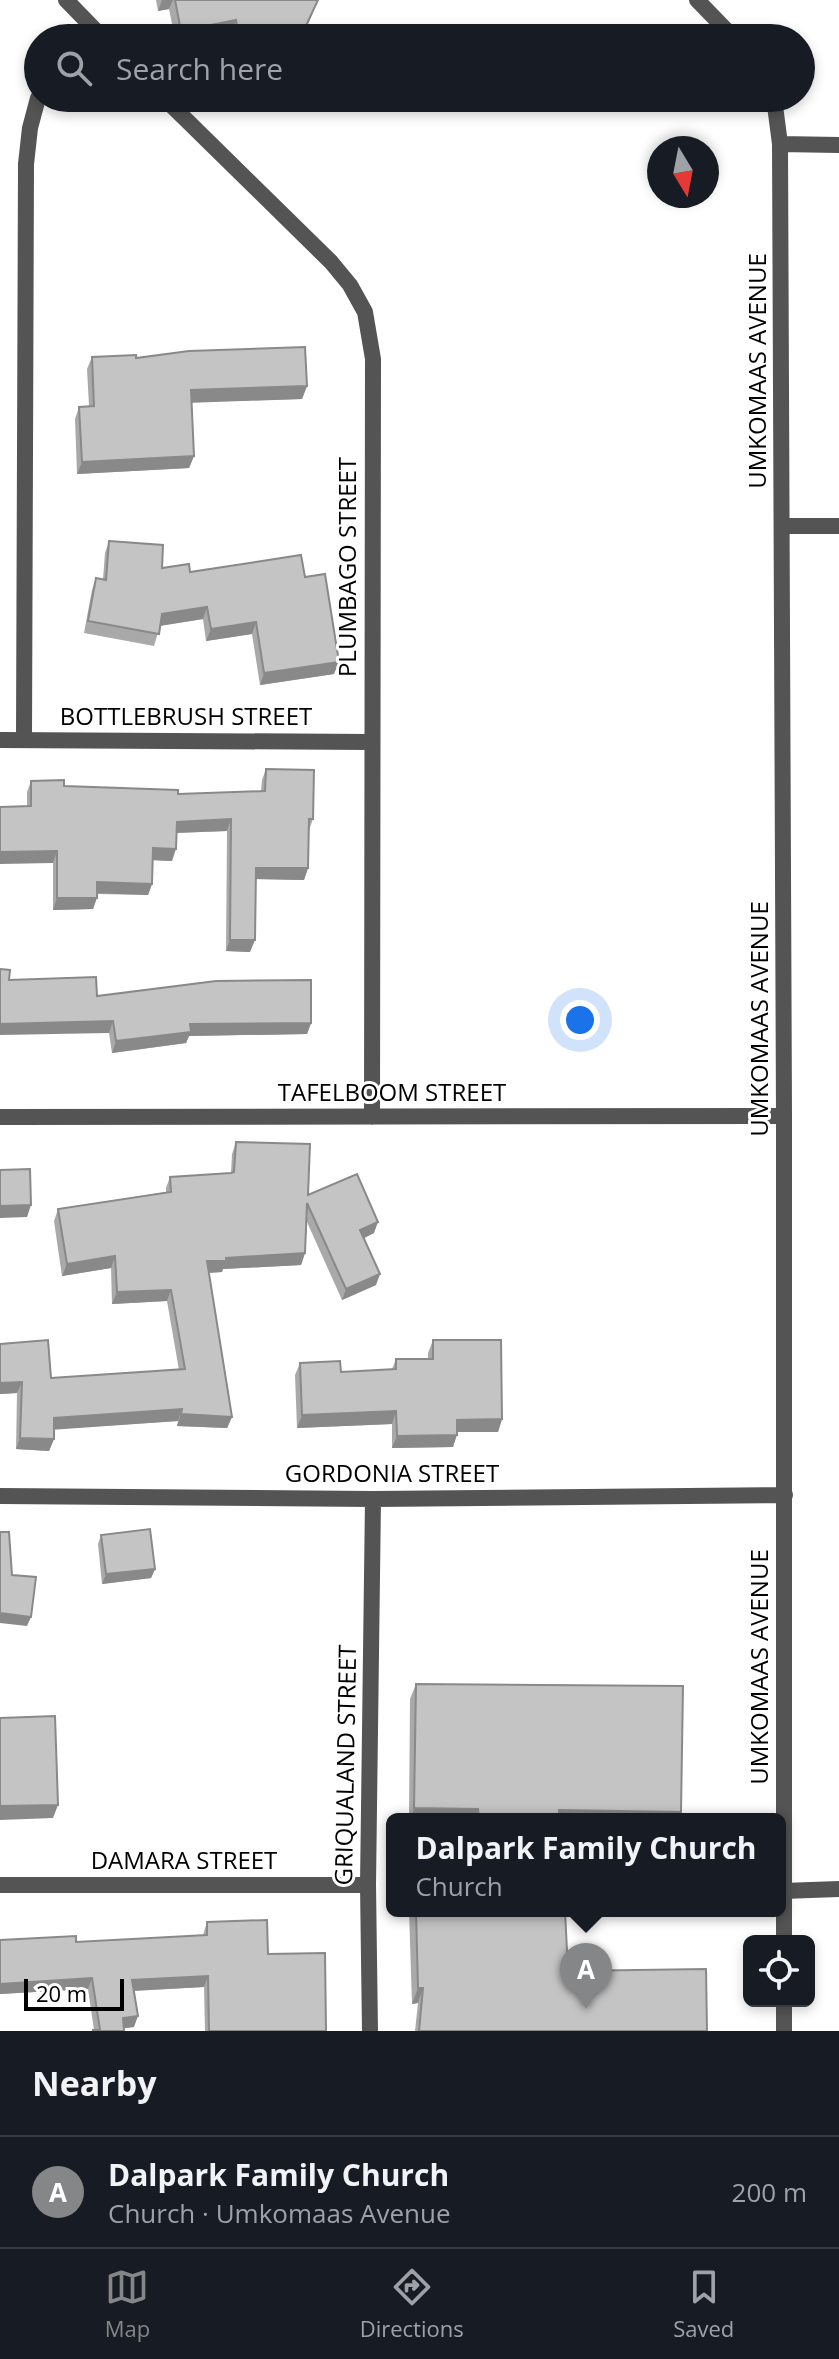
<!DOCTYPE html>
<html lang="en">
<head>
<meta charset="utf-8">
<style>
	body { margin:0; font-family:"Open Sans",sans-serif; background:#20242c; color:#f1f3f6 }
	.controls { position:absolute; right:24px; bottom:24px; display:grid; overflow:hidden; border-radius:12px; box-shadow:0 4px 12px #0003 }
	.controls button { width:72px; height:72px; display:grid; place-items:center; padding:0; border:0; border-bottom:2px solid #363941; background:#171b24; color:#f1f3f6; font:40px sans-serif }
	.compass { position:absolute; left:647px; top:136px; width:72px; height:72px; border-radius:50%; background:#171b24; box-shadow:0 4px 12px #0003; rotate:170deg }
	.scale { position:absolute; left:24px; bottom:20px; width:100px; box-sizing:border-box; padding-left:8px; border:4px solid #000; border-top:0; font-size:22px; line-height:28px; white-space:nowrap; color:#000; -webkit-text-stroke:6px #fff; paint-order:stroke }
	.you { position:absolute; left:580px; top:1020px; width:28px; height:28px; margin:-20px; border:6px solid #fff; border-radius:50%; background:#1a73e8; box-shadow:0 0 0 12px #1a73e833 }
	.badge { display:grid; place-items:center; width:52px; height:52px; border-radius:50%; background:#858687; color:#fff; font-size:26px; font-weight:700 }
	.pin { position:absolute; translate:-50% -66px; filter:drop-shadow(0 2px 4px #0008) }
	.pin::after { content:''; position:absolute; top:42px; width:28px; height:24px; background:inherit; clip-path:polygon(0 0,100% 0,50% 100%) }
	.popup { position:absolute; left:386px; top:1813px; width:400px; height:104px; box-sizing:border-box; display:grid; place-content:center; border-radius:12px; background:#171b24; filter:drop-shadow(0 2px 6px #0005); font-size:26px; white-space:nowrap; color:#9ea1a6 }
	.popup b { font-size:30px; color:#f1f3f6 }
	.popup::after { content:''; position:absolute; left:50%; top:100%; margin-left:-16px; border:16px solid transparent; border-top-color:#171b24 }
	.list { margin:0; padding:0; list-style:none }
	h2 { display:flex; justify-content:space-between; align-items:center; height:104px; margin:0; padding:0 32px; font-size:34px }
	h2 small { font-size:26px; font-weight:400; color:#9ea1a6 }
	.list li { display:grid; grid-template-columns:52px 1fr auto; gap:24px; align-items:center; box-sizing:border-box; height:112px; padding:0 32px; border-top:2px solid #363941 }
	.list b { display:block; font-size:30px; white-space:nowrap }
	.list p { margin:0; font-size:26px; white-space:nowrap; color:#9ea1a6 }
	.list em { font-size:26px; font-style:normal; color:#9ea1a6 }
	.icon { flex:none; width:44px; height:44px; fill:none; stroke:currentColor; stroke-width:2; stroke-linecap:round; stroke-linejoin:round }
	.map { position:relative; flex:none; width:839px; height:2031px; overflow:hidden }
	.search { position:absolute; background:#171b24; box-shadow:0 4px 12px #0003; left:24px; right:24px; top:24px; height:88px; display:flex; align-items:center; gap:20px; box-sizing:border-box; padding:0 28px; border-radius:44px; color:#9ea1a6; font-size:30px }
	.sheet { height:216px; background:#171b24 }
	nav { display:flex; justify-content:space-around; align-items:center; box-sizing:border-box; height:112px; border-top:2px solid #363941; background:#171b24; font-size:22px; color:#9ea1a6 }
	nav a { display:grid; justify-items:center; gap:4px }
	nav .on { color:#858687 }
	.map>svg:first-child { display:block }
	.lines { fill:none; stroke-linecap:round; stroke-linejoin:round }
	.minor { stroke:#545454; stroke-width:16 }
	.wall { fill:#a9a9a9 }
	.shaded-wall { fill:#898989 }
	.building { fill:#c4c4c4; stroke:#898989; stroke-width:2 }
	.labels { text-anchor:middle; stroke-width:6; stroke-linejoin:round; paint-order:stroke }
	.street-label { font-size:24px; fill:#000; stroke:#fff }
</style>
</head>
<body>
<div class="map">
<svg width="839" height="2031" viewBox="0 0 839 2031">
	<rect width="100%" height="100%" fill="#fff"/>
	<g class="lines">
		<!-- minor -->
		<path class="minor" d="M66,0l37,38
			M697,0l37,38
			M164,98l167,164 19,23 15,27 8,47 -1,758
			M774,98l6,46 4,972v825
			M780,144l59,1
			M783,526h56
			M24,739l2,-575 4,-36 8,-30
			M0,740l371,2
			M0,1117l784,-1
			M0,1496l373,3 412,-4
			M0,1885h368
			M783,1891l56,-2
			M784,2001v30
			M370,2031l-2,-146 5,-386"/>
	</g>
	<!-- wall -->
	<path class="wall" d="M156,0h162l-16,38h-70l-1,-4 -22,4h-34l-6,-29 -11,2z
		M92,357l44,1 171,28 -5,13 -111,3 3,54 -5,12 -112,6 -2,-55 4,-12 10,-1 -2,-37z
		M109,541l53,27 28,4 115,5 29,97 -74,11 -8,-51 -46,7 -3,-22 -43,7 -6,20 -70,-13 8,-43 4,-12 7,1 2,-26z
		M266,769l47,50 -4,11 -1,38 -4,12 -48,-1 -6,73 -24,-1 1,-120 -51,2 -4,28 -19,-1 -1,24 -4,11 -51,-1 -4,15 -40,1v-47l-26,-57v-14l4,-11 33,5 114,8 83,-3 1,-11z
		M9,980l88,16 214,27 -4,11 -118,2 -3,7 -74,10 -3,-20z
		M236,1142l72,53 66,38 -10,5 12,47 -34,15 -35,-78 -2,31 -4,12 -78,4 -1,3 -13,1 23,144 -5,11 -50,-2 1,-5 -124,8v10l-5,12 -33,-2 1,-56 -17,1v-50l51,34 128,-8 -12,-69 -55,3 -1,-36 -49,8 -8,-55 4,-12 108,-17v-4l4,-11 61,-4 1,-19z
		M433,1340l69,79 -4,13h-41l-4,15 -61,1v-24l-95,4 -2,-53 5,-12 41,9 51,-3 4,-10h32v-6z
		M101,1535l54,34 -4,9 -49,6 -4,-40z
		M416,1684l262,135h-269l1,-120z
		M409,1911h156l3,60 139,60h-292l3,-28 -6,1z
		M207,1922l61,32 58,77h-121l-1,-44 -70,4v36l-40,3 -6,-41 -88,5v-54l76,2 127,-7z"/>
	<!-- shaded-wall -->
	<path class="shaded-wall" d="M162,0h11l-4,9 -11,2z
		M318,0l-16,38h-39z
		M236,20l-5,14 -22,4h-30l2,-7z
		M307,386l-5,13 -116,4 5,-13z
		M194,456l-5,12 -112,6 5,-12z
		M207,607l-4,12 -45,7 4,-12z
		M256,622l-4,12 -46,7 5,-12z
		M339,662l-5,12 -74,11 4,-12z
		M231,819l-4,12 -55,2 5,-11z
		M153,848l23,1 -4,12 -23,-1z
		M57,851l-4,12 -53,1v-12z
		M256,868h52l-4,12 -52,-1z
		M97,882l55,2 -4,11 -55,-2z
		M57,898h40l-4,11 -40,1z
		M230,940h25l-5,12 -24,-1z
		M113,1021l-4,12 -109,2v-11z
		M311,1023l-4,11 -118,2 -3,7 -74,10 4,-12 74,-17z
		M31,1205l-4,12 -27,1v-12z
		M378,1222l-4,11 -18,9 4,-12z
		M305,1253l-4,12 -78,4 -1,3 -19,1 4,-12 19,-3z
		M115,1256l-4,12 -49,8 5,-12z
		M380,1274l-4,11 -34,15 4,-11z
		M171,1290l-4,11 -55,3 5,-12z
		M22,1382l-5,11 -17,1v-11z
		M182,1409l-4,12 -128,9 4,-12z
		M396,1411l-4,13 -95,4 5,-13z
		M181,1414l51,3 -5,11 -50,-2z
		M502,1419l-4,13h-45l4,-12z
		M457,1435l-4,12 -61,1 5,-12z
		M20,1438l34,1 -5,12 -33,-2z
		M155,1569l-4,9 -49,6 4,-10z
		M0,1613l31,4 -4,9 -27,-3z
		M58,1805l-5,13 -53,2v-14z
		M414,1808l64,1 -3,10h-64z
		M559,1810l122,2 -3,7h-122z
		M208,1976l-4,11 -76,4 4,-11z
		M92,1978l-4,11 -88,5v-10z
		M418,1988h5l-5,15 -6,1z
		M138,2016l-4,11 -15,2 4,-11z"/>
	<!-- building -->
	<path class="building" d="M175,0h143l-14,30 -41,8h-24l-3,-18 -55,11z
		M305,347l2,39 -116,4 3,66 -112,6 -3,-55 15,-1 -2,-49 44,-2v3l53,-7z
		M109,541l54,4 -1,23 27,-4 1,8 111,-17 4,22 20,-3 14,88 -75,11 -8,-51 -45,7 -4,-22 -45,7 -3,20 -71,-13 8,-43 10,2z
		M266,769l48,1 -1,49h-4l-1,49h-52l-1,72h-25l1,-121 -54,3 -1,27 -23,-1 -1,36 -55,-2v16h-40v-47l-57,1v-45l31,-1v-25l33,-1v6l114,4v4l87,-3z
		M0,969l10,1 -1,10 87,-3 1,19 119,-15 95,-1v43l-121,1 1,8 -75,9 -3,-20 -113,3z
		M236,1142l74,2 -2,51 49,-21 21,48 -18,8 20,44 -34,15 -39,-86 -2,50 -79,5v3h-19l25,156 -51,-3 1,-5 -128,9v21l-34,-1 2,-56 -22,1v-39l48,-4 3,38 134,-9 -14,-79 -54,2 -2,-36 -48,8 -9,-55 113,-17 -1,-15 61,-4 3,-1z
		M30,1169l1,36 -31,1v-36z
		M433,1340h68l1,79 -45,1v15l-60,1 -1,-25 -94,4 -2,-52 40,-2 1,11 55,-3v-10h37z
		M150,1529l5,40 -49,5 -5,-39z
		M0,1532h9l3,43 24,2 -5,40 -31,-4z
		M416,1684l267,2 -2,126 -122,-2v9h-80l-1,-10 -64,-1z
		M55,1716l3,89 -58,1v-88z
		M416,1911h149l3,60 138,-2 1,62h-288l4,-43h-5z
		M267,1920l1,34 57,-1 1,78h-117l-1,-55 -76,4 6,36 -15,2 1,13h-31v-1h7l-8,-52 -92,6v-44l76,-4v6l131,-7v-13z"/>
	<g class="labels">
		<!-- street labels -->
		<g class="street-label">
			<text transform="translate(758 371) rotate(-90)" y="8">UMKOMAAS AVENUE</text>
			<text transform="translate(348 567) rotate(-90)" y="8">PLUMBAGO STREET</text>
			<text x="186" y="725">BOTTLEBRUSH STREET</text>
			<text transform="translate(760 1019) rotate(-90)" y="8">UMKOMAAS AVENUE</text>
			<text x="392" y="1101">TAFELBOOM STREET</text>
			<text x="392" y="1482">GORDONIA STREET</text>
			<text transform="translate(760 1667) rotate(-90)" y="8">UMKOMAAS AVENUE</text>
			<text transform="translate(346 1765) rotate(-89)" y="8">GRIQUALAND STREET</text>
			<text x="184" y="1869">DAMARA STREET</text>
		</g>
	</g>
</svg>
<div class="controls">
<button><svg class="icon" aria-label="locate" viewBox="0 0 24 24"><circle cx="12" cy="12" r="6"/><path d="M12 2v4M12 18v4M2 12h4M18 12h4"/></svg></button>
</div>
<svg class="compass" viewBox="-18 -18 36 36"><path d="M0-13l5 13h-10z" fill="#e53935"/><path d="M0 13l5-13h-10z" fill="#9ea1a6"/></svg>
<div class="scale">20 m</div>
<div class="you"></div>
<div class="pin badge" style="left:586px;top:2009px">A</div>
<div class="popup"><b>Dalpark Family Church</b>Church</div>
<div class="search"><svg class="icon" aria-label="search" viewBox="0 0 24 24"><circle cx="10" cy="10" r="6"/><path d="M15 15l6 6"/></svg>Search here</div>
</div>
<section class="sheet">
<h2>Nearby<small></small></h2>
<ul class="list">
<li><span class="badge">A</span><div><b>Dalpark Family Church</b><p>Church · Umkomaas Avenue</p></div><em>200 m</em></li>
</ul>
</section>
<nav>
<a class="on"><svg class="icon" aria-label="map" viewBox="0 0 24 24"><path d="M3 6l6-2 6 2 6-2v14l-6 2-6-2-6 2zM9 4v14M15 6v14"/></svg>Map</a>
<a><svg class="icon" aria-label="directions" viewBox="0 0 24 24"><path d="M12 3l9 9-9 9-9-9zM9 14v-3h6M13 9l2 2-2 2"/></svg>Directions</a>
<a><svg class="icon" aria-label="saved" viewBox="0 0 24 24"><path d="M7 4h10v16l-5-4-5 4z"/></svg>Saved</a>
</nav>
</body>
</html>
